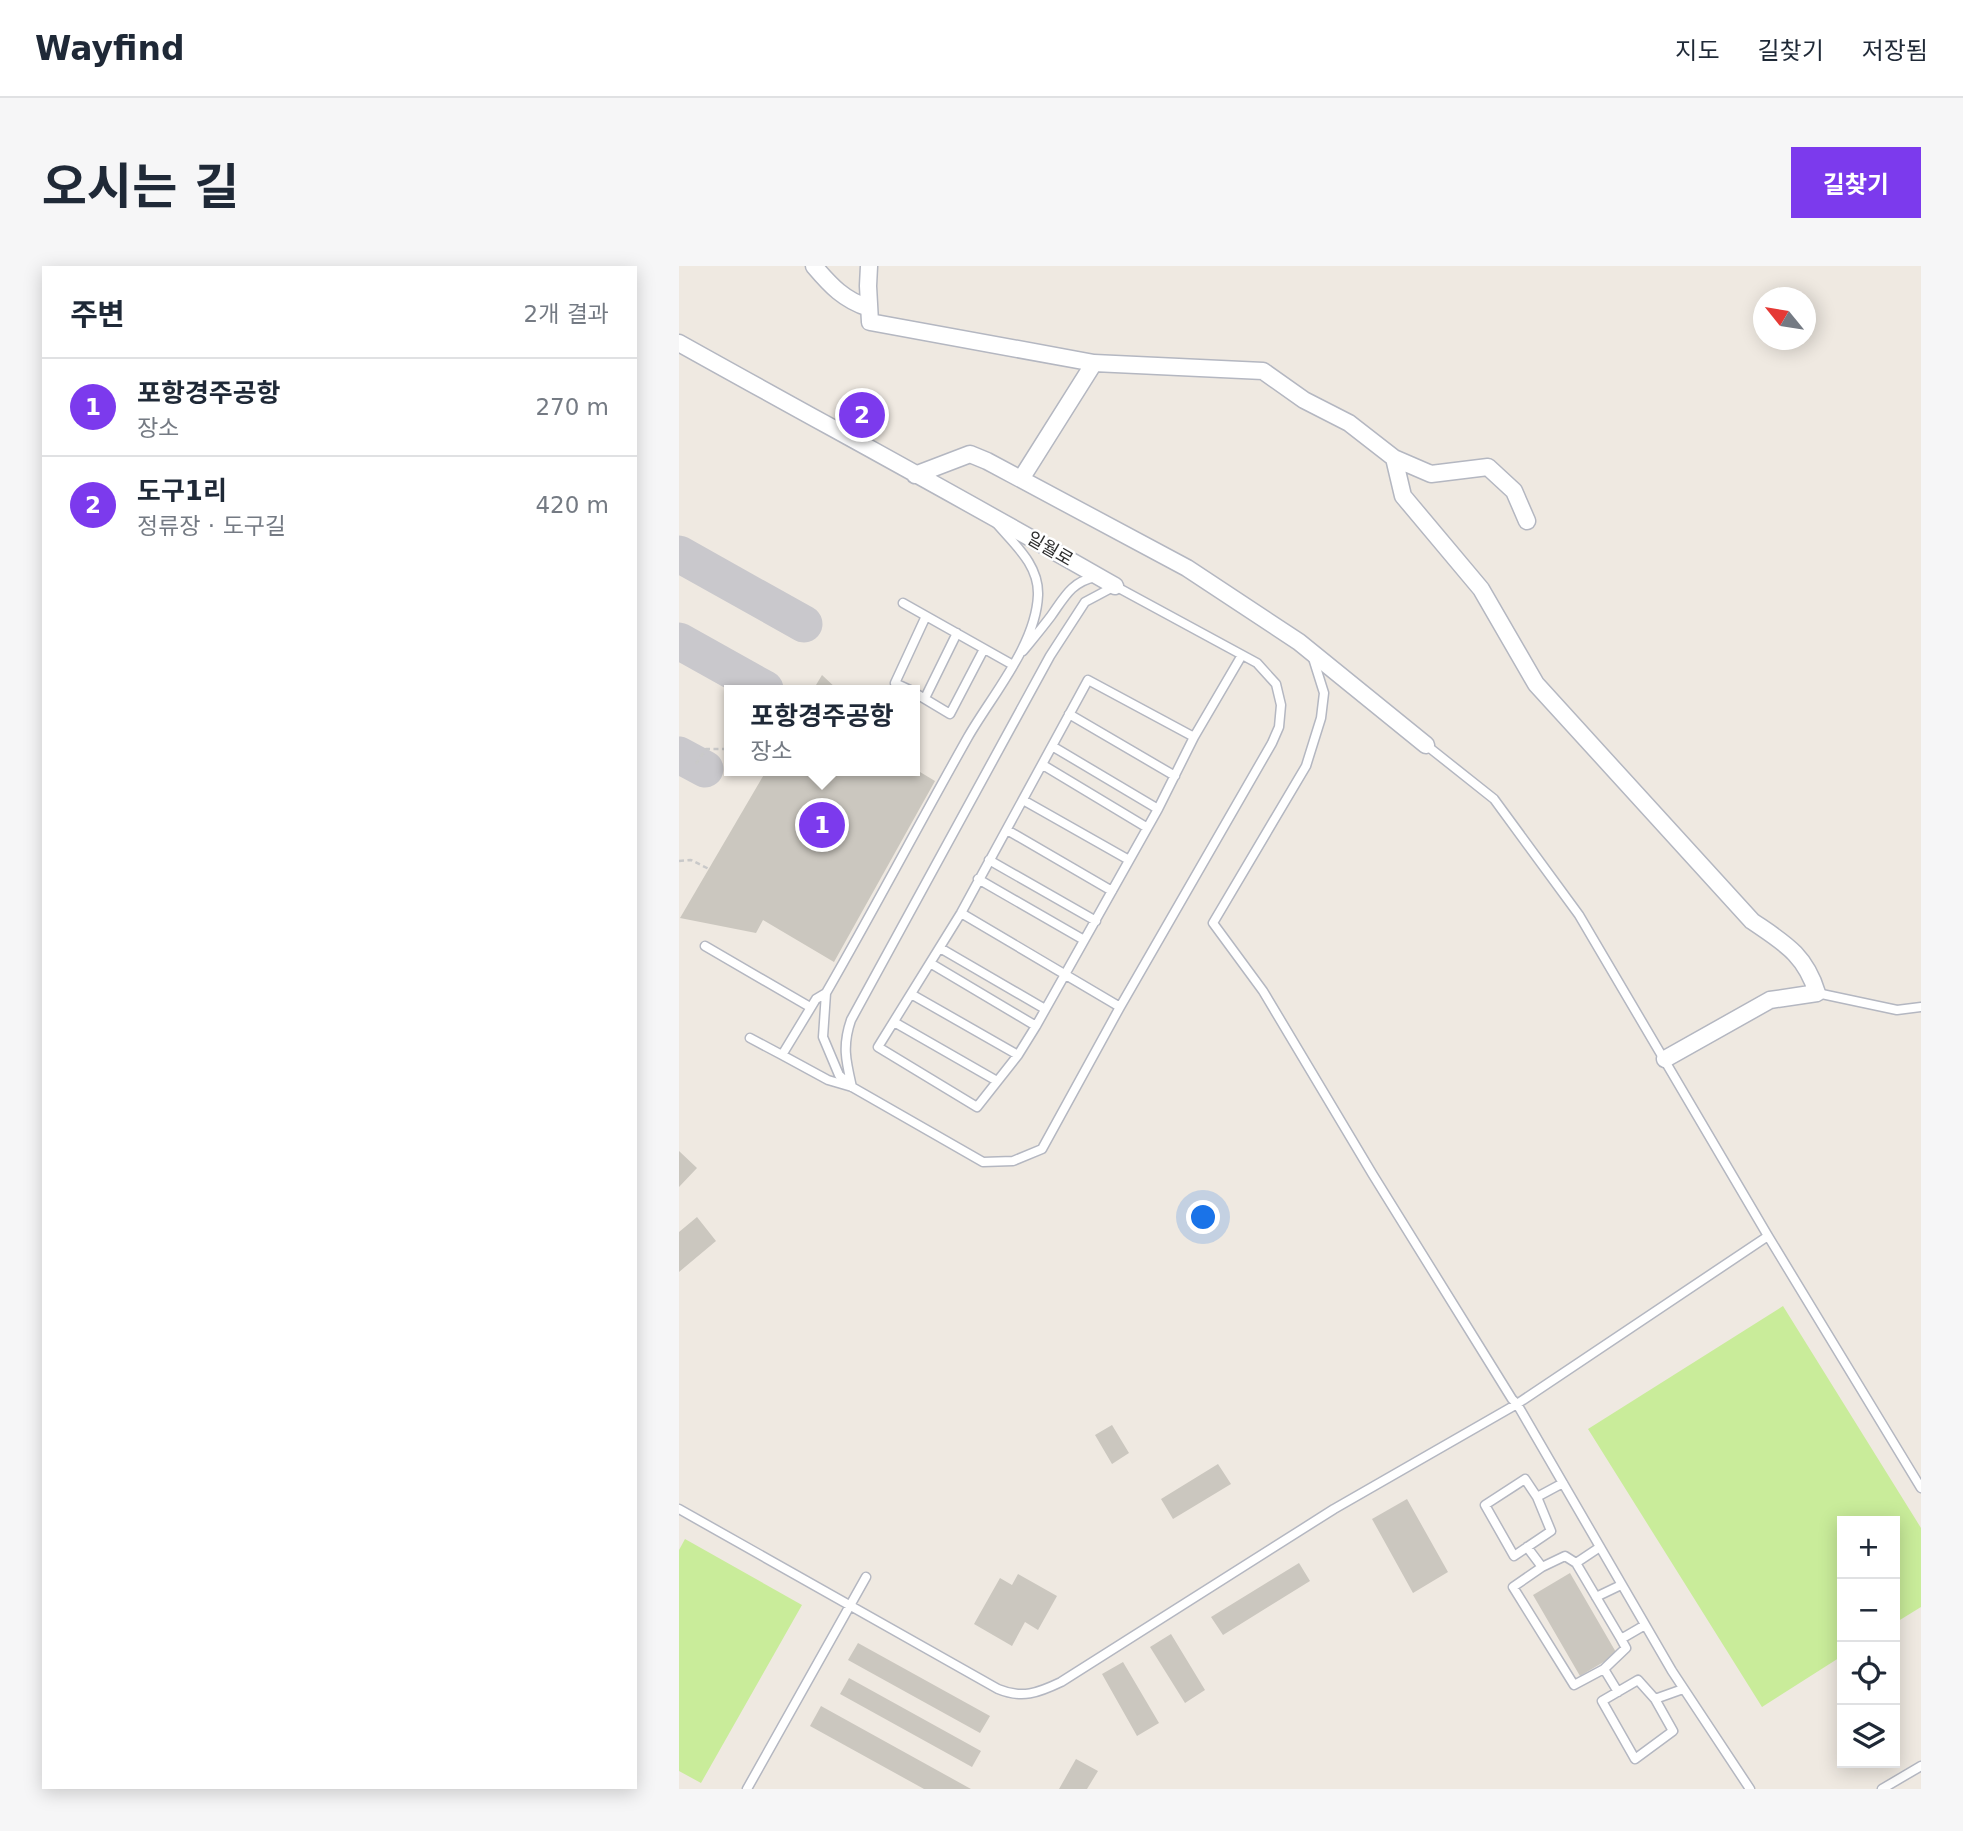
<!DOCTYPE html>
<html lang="ko">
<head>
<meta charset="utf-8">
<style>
	body { margin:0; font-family:"DejaVu Sans","Noto Sans KR",sans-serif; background:#f6f6f7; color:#1f2937 }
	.controls { position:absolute; right:21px; bottom:21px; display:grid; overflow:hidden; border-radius:0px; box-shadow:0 4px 18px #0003 }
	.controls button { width:63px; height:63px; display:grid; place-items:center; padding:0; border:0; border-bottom:2px solid #e0e1e3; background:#fff; color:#1f2937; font:35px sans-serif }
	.compass { position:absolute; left:1074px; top:21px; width:63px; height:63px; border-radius:50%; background:#fff; box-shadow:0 4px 18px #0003; rotate:300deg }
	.you { position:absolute; left:525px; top:952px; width:24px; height:24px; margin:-18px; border:5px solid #fff; border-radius:50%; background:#1a73e8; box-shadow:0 0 0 10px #1a73e833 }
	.badge { display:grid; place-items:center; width:46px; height:46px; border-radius:50%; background:#7c3aed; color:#fff; font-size:23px; font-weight:700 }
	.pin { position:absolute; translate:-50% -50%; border:4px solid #fff; box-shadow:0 2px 7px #0006 }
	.popup { position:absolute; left:45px; top:419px; width:196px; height:91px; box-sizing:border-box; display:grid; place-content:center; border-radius:0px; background:#fff; filter:drop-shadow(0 2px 5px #0005); font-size:23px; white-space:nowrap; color:#747a83 }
	.popup b { font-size:26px; color:#1f2937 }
	.popup::after { content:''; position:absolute; left:50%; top:100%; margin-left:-14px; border:14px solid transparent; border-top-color:#fff }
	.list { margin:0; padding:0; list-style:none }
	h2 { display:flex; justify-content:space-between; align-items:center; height:91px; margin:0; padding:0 28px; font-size:30px }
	h2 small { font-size:23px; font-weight:400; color:#747a83 }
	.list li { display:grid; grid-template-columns:46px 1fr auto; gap:21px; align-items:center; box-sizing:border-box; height:98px; padding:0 28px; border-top:2px solid #e0e1e3 }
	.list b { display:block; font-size:26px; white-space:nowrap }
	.list p { margin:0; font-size:23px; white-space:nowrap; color:#747a83 }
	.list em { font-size:23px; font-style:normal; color:#747a83 }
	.icon { flex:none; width:38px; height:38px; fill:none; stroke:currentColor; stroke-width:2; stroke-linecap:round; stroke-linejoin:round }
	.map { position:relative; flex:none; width:1242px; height:1523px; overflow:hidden; border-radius:0px }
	header { display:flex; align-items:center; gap:42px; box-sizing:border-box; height:98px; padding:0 35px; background:#fff; border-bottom:2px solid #e0e1e3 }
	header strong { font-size:33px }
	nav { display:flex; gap:38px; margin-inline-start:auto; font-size:24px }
	.intro { display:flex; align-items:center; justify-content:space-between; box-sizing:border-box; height:168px; padding:0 42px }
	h1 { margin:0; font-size:49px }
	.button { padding:18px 32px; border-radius:0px; background:#7c3aed; color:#fff; font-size:24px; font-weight:700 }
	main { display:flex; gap:42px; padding:0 42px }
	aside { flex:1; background:#fff; border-radius:0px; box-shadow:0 4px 18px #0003 }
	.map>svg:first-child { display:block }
	.pitch { fill:#c9ec9a }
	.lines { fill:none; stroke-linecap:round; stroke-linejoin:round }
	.taxiway { stroke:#c9c8cc; stroke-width:37 }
	.building { fill:#cbc7bf }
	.lane-casing { stroke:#b4b7c1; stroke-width:11 }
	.street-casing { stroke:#b4b7c1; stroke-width:19 }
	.path { stroke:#c9c9c9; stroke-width:2.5; stroke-dasharray:5 3.5; stroke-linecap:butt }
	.lane { stroke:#fff; stroke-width:8 }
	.street { stroke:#fff; stroke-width:16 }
	.labels { text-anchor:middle; stroke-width:5; stroke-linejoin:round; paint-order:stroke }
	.street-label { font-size:18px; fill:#2e2e2e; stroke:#fff }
</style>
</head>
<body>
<header>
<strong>Wayfind</strong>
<nav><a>지도</a><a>길찾기</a><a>저장됨</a></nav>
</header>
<div class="intro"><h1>오시는 길</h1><a class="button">길찾기</a></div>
<main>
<aside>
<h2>주변<small>2개 결과</small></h2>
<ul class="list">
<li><span class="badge">1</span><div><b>포항경주공항</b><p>장소</p></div><em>270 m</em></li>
<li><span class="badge">2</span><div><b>도구1리</b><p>정류장 · 도구길</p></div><em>420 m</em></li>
</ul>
</aside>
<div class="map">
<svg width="1242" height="1523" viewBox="0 0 1242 1523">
	<rect width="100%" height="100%" fill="#efe9e1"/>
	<!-- pitch -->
	<path class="pitch" d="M1104,1040l138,222v79l-26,16v-102h-53v135l-80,51 -174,-278z
		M6,1273l117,66 -101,178 -22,-12v-221z"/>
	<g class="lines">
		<!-- taxiway -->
		<path class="taxiway" d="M0,288l125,70
			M0,375l86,48
			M0,489l26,14"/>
	</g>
	<!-- building -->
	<path class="building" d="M143,409l16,15h-25z
		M236,503l20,12 -101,181 -71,-42 -7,13 -76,-15 86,-147z
		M0,885l18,17 -18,19z
		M18,951l19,24 -37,31v-40z
		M433,1159l17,28 -17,11 -17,-29z
		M539,1198l13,20 -58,35 -12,-20z
		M728,1233l41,73 -35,21 -41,-74z
		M620,1297l11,18 -87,54 -12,-18z
		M891,1307l47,81 -37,22 -47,-81z
		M339,1308l39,22 -19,34 -13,-8 -13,24 -38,-22 26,-46 12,7z
		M492,1368l34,56 -20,13 -35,-56z
		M179,1377l132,73 -10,17 -132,-73z
		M444,1396l36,61 -22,13 -35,-62z
		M170,1412l132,73 -9,16 -132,-73z
		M142,1440l150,83h-47l-114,-63z
		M397,1493l22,12 -11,18h-28z"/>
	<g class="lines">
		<defs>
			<path id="lane" d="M224,337l110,62 2,-3
				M344,385c9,-11 19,-23 28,-35 13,-18 20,-34 44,-39
				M634,392l11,35 -3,25 -15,48 -93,157 50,68 110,184 139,224 5,5 155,267 78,118
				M409,414l106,57 -36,72 -122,217 -18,29 -41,52 -99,-60 83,-134z
				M231,424l-15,-7 31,-67
				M236,427l35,21 34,-65
				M246,432l32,-65
				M390,448l106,62
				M515,471l48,-82
				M747,479l68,54 85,116 189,321 153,252
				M373,480l106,63
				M364,499l103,62
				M344,534l106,60
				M328,564l105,61
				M310,594l107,61
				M299,613l106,61
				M282,647l159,94
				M26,680l105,61
				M261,682l105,61
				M251,697l106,63
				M147,727l-10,6 -34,56 46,25 24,7 131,75 30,-1 29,-12 78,-142 152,-264 7,-16 2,-22 -5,-21 -19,-21 -142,-77 -30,16 -35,54 -199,364c-9,26 -5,41 1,67
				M1138,727l80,17 24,-3
				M232,728l107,61
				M215,756l103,59
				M71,772l32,17
				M171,819l-11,-10 -16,-38 3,-44c49,-85 94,-171 142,-256 24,-42 68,-92 70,-142 1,-30 -23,-50 -41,-71
				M846,1213l12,18 14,34 -37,25 -29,-51z
				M858,1231l26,-14
				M0,1243l319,180c24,10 40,4 63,-7l273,-173 183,-105 251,-168
				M848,1281l15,20 23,-11 11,7
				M921,1281l-24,16 45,76 24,-14
				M863,1301l-29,20 61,98 30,-16
				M917,1331l25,-12
				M959,1414l17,19 18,32 -38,28 -33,-58z
				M939,1426l-14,-23 22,-21 -5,-9
				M976,1433l28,-10
				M68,1523l119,-212
				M1203,1523l39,-23"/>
			<path id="street" d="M135,0c17,20 30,34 55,42
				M190,0l-1,20 2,36 224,41 -73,116
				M0,77c145,81 292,160 436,243
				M415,97l169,8 41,29 45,23 45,35 37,16 57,-7 26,24 13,30
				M715,192l9,38 78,93 55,95 216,237c32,22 53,33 65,72l-47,7 -105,59
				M236,209l55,-21 17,7 200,107 112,74 127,103"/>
		</defs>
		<!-- lane casing -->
		<use href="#lane" class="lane-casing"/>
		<!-- street casing -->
		<use href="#street" class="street-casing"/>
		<!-- path -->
		<path class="path" d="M17,498l10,-15h23
			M0,595l12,-1 18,9"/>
		<!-- lane -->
		<use href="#lane" class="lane"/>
		<!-- street -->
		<use href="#street" class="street"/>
	</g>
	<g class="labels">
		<!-- street labels -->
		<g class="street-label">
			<text transform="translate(371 283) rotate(30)" y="6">일월로</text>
		</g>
	</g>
</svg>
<div class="controls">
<button>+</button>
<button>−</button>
<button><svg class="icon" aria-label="locate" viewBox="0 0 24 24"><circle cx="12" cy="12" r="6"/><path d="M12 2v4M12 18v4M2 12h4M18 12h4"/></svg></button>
<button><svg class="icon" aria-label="layers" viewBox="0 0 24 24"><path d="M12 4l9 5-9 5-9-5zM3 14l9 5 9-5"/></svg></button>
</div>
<svg class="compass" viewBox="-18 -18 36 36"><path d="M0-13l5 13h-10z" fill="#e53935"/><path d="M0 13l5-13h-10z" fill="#747a83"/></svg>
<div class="you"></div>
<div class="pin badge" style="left:143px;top:559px">1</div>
<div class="popup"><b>포항경주공항</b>장소</div>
<div class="pin badge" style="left:183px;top:149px">2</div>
</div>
</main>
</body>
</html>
